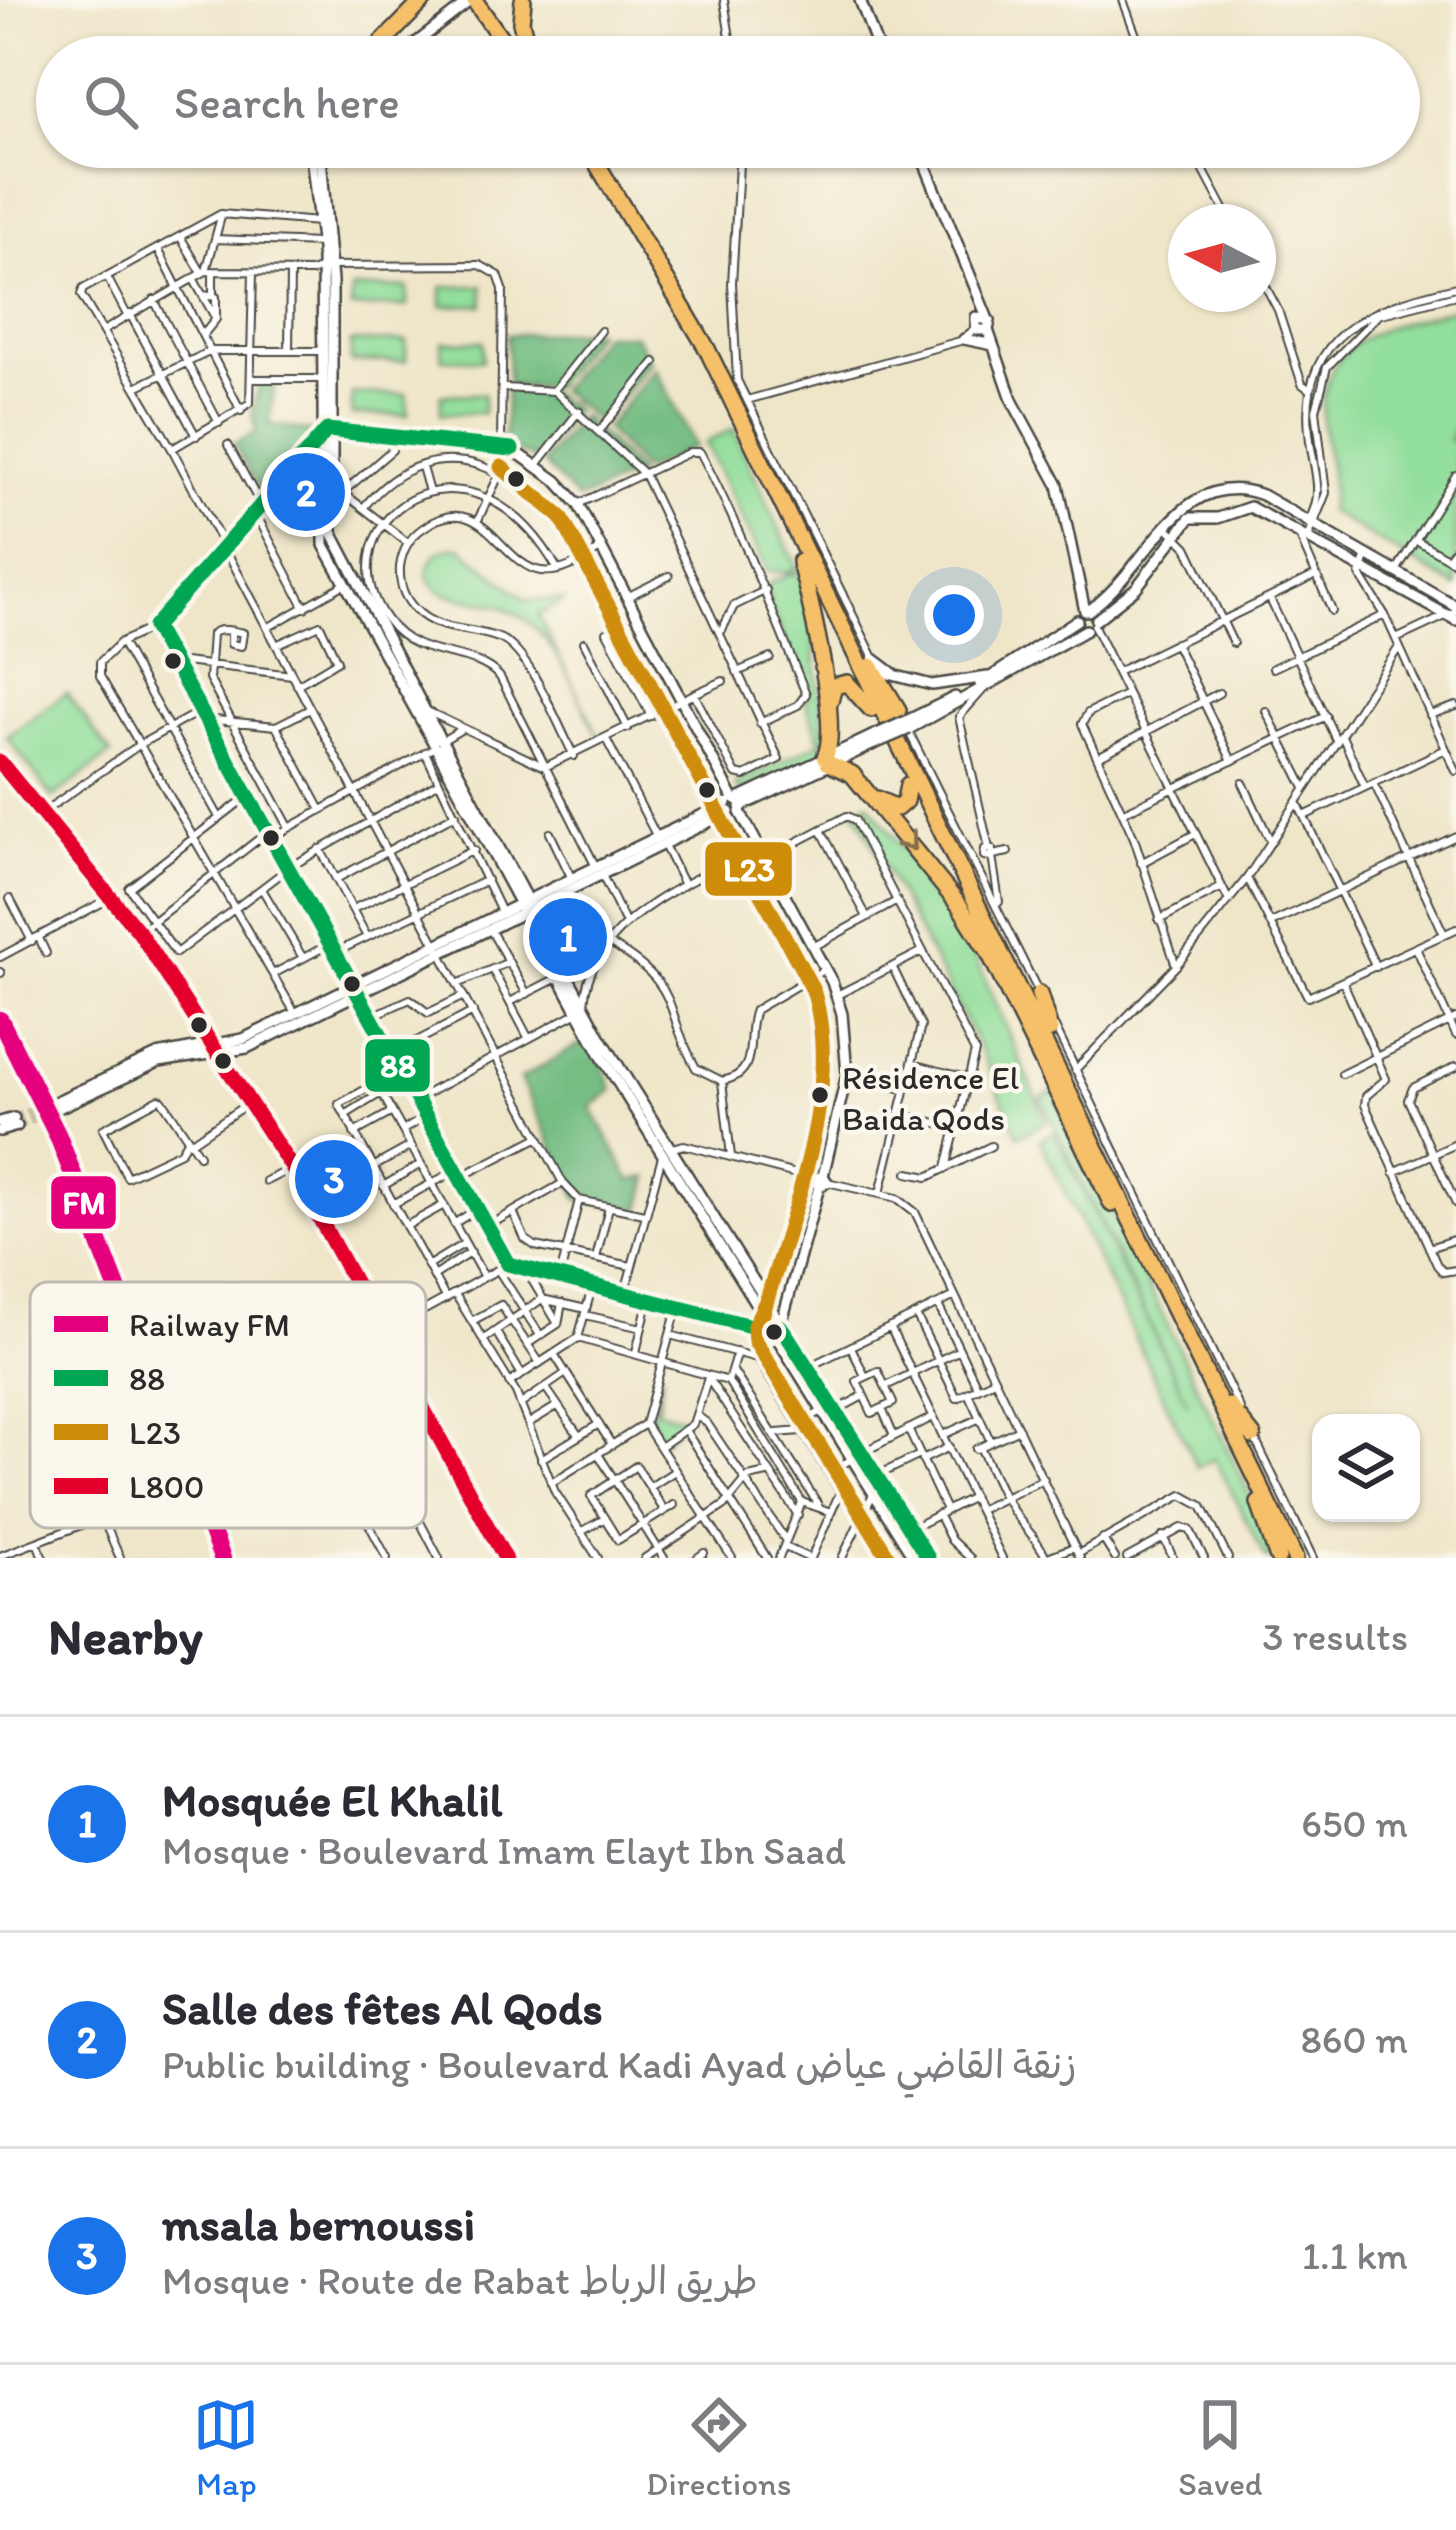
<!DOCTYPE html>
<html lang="en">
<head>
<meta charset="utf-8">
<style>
	body { margin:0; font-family:Itim,"Playpen Sans Arabic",sans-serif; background:#f2f2f3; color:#2b2b33 }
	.controls { position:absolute; right:36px; bottom:36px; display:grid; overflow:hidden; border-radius:24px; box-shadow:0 3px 9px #0004 }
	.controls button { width:108px; height:108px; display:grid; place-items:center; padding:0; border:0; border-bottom:3px solid #e1e1e2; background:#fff; color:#2b2b33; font:60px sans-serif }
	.compass { position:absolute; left:1168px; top:204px; width:108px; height:108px; border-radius:50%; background:#fff; box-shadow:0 3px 9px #0004; rotate:276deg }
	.you { position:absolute; left:954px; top:615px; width:42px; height:42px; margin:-30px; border:9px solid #fff; border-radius:50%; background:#1a73e8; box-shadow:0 0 0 18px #1a73e833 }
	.badge { display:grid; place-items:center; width:78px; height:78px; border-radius:50%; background:#1a73e8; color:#fff; font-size:39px; font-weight:700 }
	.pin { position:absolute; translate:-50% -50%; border:6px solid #fff; box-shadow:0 3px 12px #0006 }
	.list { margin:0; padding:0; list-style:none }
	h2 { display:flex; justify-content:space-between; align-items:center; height:156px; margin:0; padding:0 48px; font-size:51px }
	h2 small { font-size:39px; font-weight:400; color:#7c7c81 }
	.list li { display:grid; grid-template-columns:78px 1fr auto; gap:36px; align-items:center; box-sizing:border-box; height:216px; padding:0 48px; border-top:3px solid #e1e1e2 }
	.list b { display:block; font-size:45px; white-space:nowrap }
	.list p { margin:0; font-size:39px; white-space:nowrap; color:#7c7c81 }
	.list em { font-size:39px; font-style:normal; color:#7c7c81 }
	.icon { flex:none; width:66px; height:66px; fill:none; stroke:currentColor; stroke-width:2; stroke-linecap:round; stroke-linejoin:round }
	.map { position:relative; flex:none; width:1456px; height:1558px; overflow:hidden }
	.search { position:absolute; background:#fff; box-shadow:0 3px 9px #0004; left:36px; right:36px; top:36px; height:132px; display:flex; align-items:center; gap:30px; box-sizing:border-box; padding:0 42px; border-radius:66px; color:#7c7c81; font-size:45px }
	.sheet { height:804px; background:#fff }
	nav { display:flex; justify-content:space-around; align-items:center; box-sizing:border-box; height:168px; border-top:3px solid #e1e1e2; background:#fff; font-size:33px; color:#7c7c81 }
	nav a { display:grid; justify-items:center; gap:6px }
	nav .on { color:#1a73e8 }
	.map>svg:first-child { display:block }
	.green { fill:#92de9b; stroke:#5e8463; stroke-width:3 }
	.forest { fill:#75bd83; stroke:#507457; stroke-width:3 }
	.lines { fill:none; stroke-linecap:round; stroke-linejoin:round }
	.tertiary-tunnel { stroke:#c8c1a9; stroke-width:9; stroke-dasharray:9 4.5; stroke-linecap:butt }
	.minor-casing { stroke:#484743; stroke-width:10 }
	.tertiary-casing { stroke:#484743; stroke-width:14 }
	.primary-casing { stroke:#484743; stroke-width:18 }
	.trunk-casing { stroke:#484743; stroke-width:20 }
	.minor { stroke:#fff; stroke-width:6 }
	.tertiary { stroke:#fff; stroke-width:9 }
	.primary { stroke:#f6c06b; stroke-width:14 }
	.trunk { stroke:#f6c06b; stroke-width:15 }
	.tertiary-bridge-casing { stroke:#484743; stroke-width:14; stroke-linecap:butt }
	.tertiary-bridge { stroke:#fff; stroke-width:9 }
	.bus-1-casing { stroke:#fbf7ec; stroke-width:24 }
	.bus-2-casing { stroke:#fbf7ec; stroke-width:24 }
	.bus-3-casing { stroke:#fbf7ec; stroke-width:24 }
	.bus-1 { stroke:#00a651; stroke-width:15 }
	.bus-2 { stroke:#ce8d09; stroke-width:15 }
	.bus-3 { stroke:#e4002b; stroke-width:15 }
	.rail-1-casing { stroke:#fbf7ec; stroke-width:27 }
	.rail-1 { stroke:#e5007d; stroke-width:18 }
	.oneway { stroke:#866e48 }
	.bus-dot { fill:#2b2b2b; stroke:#fbf7ec; stroke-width:4.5 }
	.labels { text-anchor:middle; stroke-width:9; stroke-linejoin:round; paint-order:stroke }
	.bus-label { font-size:33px; fill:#2b2b2b; stroke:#fbf7ec; text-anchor:start }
	.key { fill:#fbf7ec; stroke:#bdbab2; stroke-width:3 }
	.key-label { font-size:33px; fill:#2b2b2b }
	.line-badge { stroke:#fbf7ec; stroke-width:4.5 }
	.badge-label { font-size:33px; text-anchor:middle; font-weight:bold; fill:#fff }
</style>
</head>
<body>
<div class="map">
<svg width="1456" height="1558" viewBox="0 0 1456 1558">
	<rect width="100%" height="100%" fill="#fbf7ec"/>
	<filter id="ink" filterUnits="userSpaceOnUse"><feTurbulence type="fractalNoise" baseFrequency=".00833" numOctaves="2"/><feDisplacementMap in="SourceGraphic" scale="24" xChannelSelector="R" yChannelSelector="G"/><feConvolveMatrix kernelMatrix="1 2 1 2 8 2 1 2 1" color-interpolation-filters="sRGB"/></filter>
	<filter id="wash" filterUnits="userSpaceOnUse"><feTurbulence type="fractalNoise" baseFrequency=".004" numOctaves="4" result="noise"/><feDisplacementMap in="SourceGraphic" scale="48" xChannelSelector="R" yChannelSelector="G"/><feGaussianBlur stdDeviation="2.7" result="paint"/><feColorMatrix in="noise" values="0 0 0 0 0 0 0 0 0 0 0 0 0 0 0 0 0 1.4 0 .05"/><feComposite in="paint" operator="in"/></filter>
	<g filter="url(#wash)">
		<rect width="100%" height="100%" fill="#efe6c9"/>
		<!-- green -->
		<path class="green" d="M483,286v19l-41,1v-19z
			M407,287v19l-56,2 1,-19z
			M1456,308v116l-6,16h6v147l-128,-76c9,-30 -3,-55 -5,-85 -7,-91 65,-100 133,-118z
			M406,341v20l-55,1v-20z
			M483,341v19l-41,-1v-17z
			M352,394h55l1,21h-56z
			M484,394l-1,19 -42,1v-19z
			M733,429l64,138 -10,6 -19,-2 -63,-128z
			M460,547l66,53h40l-28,15 61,122c-24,-43 -44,-108 -92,-128 -23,-10 -48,-7 -71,-20l-9,-14c5,-21 11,-27 33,-28z
			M798,571l10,24 19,159 -88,38 -4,-8 86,-42 -15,-39 3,-8 -39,-89 -2,-22z
			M66,693l45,61 -58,44 -46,-61z
			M868,802l94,125 85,195 -29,14 -37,-85 -126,-241z
			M1053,1091l190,389 31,78h-9l-50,-99 -18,8 -157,-327 14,-8 134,271 -147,-305z
			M663,1373l-6,37 29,9 -25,24 -11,-24z"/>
		<!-- forest -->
		<path class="forest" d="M596,331l-43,56 -45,-2 -1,-50z
			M603,334l32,1 15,26 -50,63 -41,-34z
			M655,368l40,78 -51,25 -39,-42z
			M260,382h15l-6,42 49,9 -4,20 -50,46 -30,-55 22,-12 -4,-20z
			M507,388l45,6 23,16 -38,50 -34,-14z
			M581,416l58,57 -61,27 -35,-37z
			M591,1038l22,52 -22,17 40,74 18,-4 -8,32 -62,-9 -59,-121z"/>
	</g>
	<g filter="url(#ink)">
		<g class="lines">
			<!-- tertiary-tunnel -->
			<path class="tertiary-tunnel" d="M14,1118l34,-13
				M17,1126l35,-15"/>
			<defs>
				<path id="minor" d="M724,0l9,57
					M1123,0l21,57
					M740,147l-8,136 5,97 138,280
					M1191,147l40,75
					M319,222l-98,-8 -138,75 -2,6 91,154 391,734 16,17
					M181,238l21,35
					M215,239l106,4
					M159,251l82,160
					M206,271l15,-54
					M311,272l16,-6 153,-1 18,10 5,14 -2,155
					M1258,272l20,38 24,74 8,6
					M193,278l23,41 -13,16
					M108,279l19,36
					M203,295l13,2v19
					M213,296v-25
					M154,300l65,123
					M130,314l66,122
					M103,331l103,-60 105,1
					M289,350l1,-78
					M253,379h69
					M136,387l75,-36h111
					M555,389l46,-58
					M747,400l213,-59 15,-12
					M601,429l54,-67
					M228,445l34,62
					M172,449l78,-46 3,-131
					M537,465l42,-54
					M422,467l7,25
					M332,484l76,59
					M342,493l50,-43
					M578,504l112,-52h10c42,79 72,160 106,242l-8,11 -38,18
					M363,508c76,-93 173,-34 219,52
					M256,514l49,94
					M477,522l34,-72
					M1308,522c17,-29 6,-50 2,-81 -15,-107 60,-134 146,-154
					M1167,527l20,20 46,96
					M1300,537l32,74
					M1308,538l18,-45 -10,-83 11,-43 51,-52 78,-20
					M1416,540l40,23
					M1367,555l-7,20 25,40 71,156
					M1447,558l9,-11
					M558,570c-91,-160 -241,-46 -171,50 32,44 84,25 113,57l96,190
					M1396,571l60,-96
					M627,597l42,-21
					M1270,599l67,143
					M1094,626l135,275
					M154,627l-33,15 -21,20v14l195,337
					M267,628l78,-44
					M722,630l12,-24 32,-16
					M231,631v13l10,2 2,-13c-9,-2 -25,-6 -31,1l-3,45 80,148
					M607,632l44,84
					M1396,639l60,-28
					M121,642l98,175
					M584,642l44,86
					M1175,643l57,118
					M276,645l44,-20 17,36 -40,24
					M176,661l116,14
					M1273,668l112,-53
					M737,672l33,-14
					M1117,672l199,-97
					M982,691l-23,26 30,131
					M694,694l29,-13
					M1127,694l-39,19 -6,11 52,114 42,128
					M898,710l141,283
					M427,711l118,56 149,-73 42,80 9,2 34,-17 -135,-285 -90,-83 -49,-3
					M1266,711l39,77
					M1430,715l26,-9
					M205,719l71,7 45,84
					M276,726l34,-17
					M1342,736l23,51
					M606,739l51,98
					M442,741l20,-12
					M425,752l76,160
					M574,756c-15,-29 -44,-104 -73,-117 -29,-13 -62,-5 -86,-30 -12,-12 -16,-26 -15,-42 2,-16 10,-30 23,-39 59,-42 77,37 118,43 23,3 42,-12 60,-22
					M1098,757l121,-64
					M1243,783l27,57
					M1374,783l70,151
					M249,795l-120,93 47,65 114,-86 149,-85
					M1298,804l78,163
					M1124,812l202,-96
					M42,813l97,-68 61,-34
					M1304,816l142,-67
					M821,830l46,87
					M550,833l22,46
					M273,837l162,-90
					M664,845l20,40
					M320,849l46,86
					M985,849h7l-1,8 -7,-1z
					M993,855l15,-3
					M992,856l7,46
					M766,858l81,-42 8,4 120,232 -29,116
					M1141,863l54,-29
					M602,875l22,45
					M1247,878l61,119 148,-68
					M336,879l120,-65
					M262,889l41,69
					M10,899l22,42
					M353,909l121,-59
					M1159,920l63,-33
					M1271,923l185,-87
					M147,926l122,-95
					M491,931l36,63
					M39,938l7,15
					M610,944c75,44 51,62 86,124l26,13c40,-8 22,-44 33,-71l70,-41
					M813,947l84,-46
					M1416,948l40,87
					M336,952l151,-72
					M0,957l103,-55
					M492,969l36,68
					M0,972l1,1
					M273,974l55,-29
					M1343,982l43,97 -20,17 -1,9 72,160 6,7 13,-2
					M457,984l52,-22
					M837,995l86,-44
					M510,1002l47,-24
					M584,1004c6,-87 110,-123 175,-157
					M370,1017l40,-18 18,14 36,-17
					M1055,1027l185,382
					M392,1054l81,-42
					M913,1064l57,15
					M1456,1066l-43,22 -5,12 48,104
					M400,1070l-61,34 107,195
					M1075,1070l101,-104 71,-88 152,-231
					M847,1074l59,16
					M1342,1074l114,-56
					M722,1082l9,74
					M376,1083l108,194
					M417,1099l159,-86
					M900,1114l57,14
					M345,1115l36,-22
					M403,1130l23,-13
					M354,1133l38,-21
					M188,1139l-8,13 -53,25 -24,-48 56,-30 3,1 37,55
					M190,1143l54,-37
					M672,1148l12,-3 131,34
					M373,1167l38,-21
					M1394,1172l62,-28
					M908,1173l20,4 63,-31
					M462,1176l77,-39
					M266,1181l20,-10
					M827,1182l70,16 18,14 165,346
					M383,1186l38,-22
					M880,1193l41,-167 -28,-58
					M393,1204l64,-34
					M513,1212l12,27 10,7 96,20
					M455,1223l22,-14
					M406,1226l38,-21
					M488,1226l75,-43
					M1429,1248l27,-9
					M596,1258l13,-51
					M429,1265l36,-22
					M498,1270l42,65
					M526,1270l32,54
					M435,1275l36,-23
					M560,1276l19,-76 65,14
					M625,1292l37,-136
					M455,1294l61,99 39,99 43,66
					M938,1305l40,83
					M585,1315l57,13
					M916,1315l41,83 37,-18
					M472,1321l29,-16 39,58
					M890,1327l112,231
					M496,1332l26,43
					M381,1334l127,-70
					M670,1335l87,23 83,134 -29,66
					M578,1338l150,43 74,121 29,10
					M484,1339l58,-40 44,10
					M529,1343l29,-19 4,-21
					M851,1347l14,29
					M636,1352l13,-54
					M554,1354l58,91
					M391,1362l-171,92c-4,31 19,64 52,59l156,-81
					M235,1365l-6,3 33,62
					M235,1365l34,60
					M808,1367l147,-71
					M287,1371l100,187
					M733,1371l85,133
					M878,1371l15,32 -21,10 -15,-32z
					M708,1378l90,137
					M728,1381l9,-29
					M509,1383l69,-45 15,-54
					M348,1385l91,173
					M886,1386l72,-35
					M546,1388l33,48
					M968,1393l23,49
					M521,1404l45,-31
					M882,1409l12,27
					M835,1411l28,-15
					M696,1415l11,8 79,118
					M529,1423l28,-17
					M645,1424l87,134
					M799,1424l23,-13
					M908,1429l38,81
					M685,1430l82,128
					M776,1433l26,-2
					M943,1435l37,-17
					M1254,1437l59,121
					M660,1447l33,-23 15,-46
					M980,1447l24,51
					M976,1449l43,-20
					M861,1453l72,-36
					M598,1454l66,104
					M541,1459l58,-35
					M922,1460l27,-13
					M829,1472l23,-13
					M876,1476l44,-21
					M551,1483l94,-59 32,-115
					M650,1487l25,-16
					M1005,1497c12,26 29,35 41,60
					M664,1510l-28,-44 -45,30 27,44 56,-35
					M979,1510l65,-31
					M938,1514l13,26 19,18
					M910,1529l63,-32
					M581,1532l23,-13
					M1163,1536l10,22
					M1103,1539l12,19
					M37,1542l6,16
					M785,1547l24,11
					M1078,1554l104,-59 20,11 26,52
					M0,1556l102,-39 18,41
					M645,1558l80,-53 23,-28 19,-4
					M697,1558l7,-5
					M779,1558l23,-56
					M842,1558l31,-64
					M1045,1558l29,-11
					M1127,1558l55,-30 8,2 14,28"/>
				<path id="tertiary" d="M860,0l21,57
					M398,57l73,-57
					M310,147l12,102 2,296 109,197
					M320,147l12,134v251l108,207
					M918,147l69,170
					M988,330h-12v-13l14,4 -2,9 25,72 45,83 27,126
					M964,339l29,6
					M1088,611c60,-40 90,-147 174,-116l194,111
					M1096,620l40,-32 54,-70h28l32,-11 206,113
					M874,659l20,15
					M881,672l51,13 56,-8
					M980,684l97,-64
					M906,721l49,-24
					M909,729l177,-99
					M443,743l158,295 327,520
					M436,748l166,309 312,501
					M738,799l132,-62
					M742,806l132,-62
					M48,1105l109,-50 86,-16 484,-236
					M52,1111l107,-49 88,-14 482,-236
					M0,1122l14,-4
					M0,1131l17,-5
					M781,1325l38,-138 -3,-8 7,-3
					M774,1332l-266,-68 -354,-637 51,-63 106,-106 15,-27 168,12 18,6 45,32 21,23 155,294 9,5 -2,9 92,170 10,32 5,60 -24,102 4,6 -8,5"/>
				<path id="primary" d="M0,762l139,170 153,236 213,390"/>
				<path id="trunk" d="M474,0l40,57
					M523,0l-2,22 9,35
					M368,57l56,-57
					M587,147l119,200 589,1211
					M800,562c10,38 41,164 25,195
					M871,666l27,44
					M830,701l4,-15 13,-3 24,26
					M828,763l24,11 107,131 25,40
					M877,799l20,9 8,-7 3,-16
					M980,934l132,270
					M1039,994l11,36
					M1229,1406l24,30
					M1259,1503l19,55"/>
			</defs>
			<!-- minor casing -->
			<use href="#minor" class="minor-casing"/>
			<!-- tertiary casing -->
			<use href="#tertiary" class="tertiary-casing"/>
			<!-- primary casing -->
			<use href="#primary" class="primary-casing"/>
			<!-- trunk casing -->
			<use href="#trunk" class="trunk-casing"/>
			<!-- minor -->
			<use href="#minor" class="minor"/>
			<!-- tertiary -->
			<use href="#tertiary" class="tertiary"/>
			<!-- primary -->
			<use href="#primary" class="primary"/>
			<!-- trunk -->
			<use href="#trunk" class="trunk"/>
			<defs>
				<path id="tertiary-bridge" d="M870,737l36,-16
					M874,744l35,-15"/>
			</defs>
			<!-- tertiary-bridge casing -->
			<use href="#tertiary-bridge" class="tertiary-bridge-casing"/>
			<!-- tertiary-bridge -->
			<use href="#tertiary-bridge" class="tertiary-bridge"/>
			<defs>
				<path id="bus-1" d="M154,627l354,637 266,68
					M154,627l173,-197 185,19
					M774,1332l7,-5 7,10 140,221"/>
				<path id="bus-2" d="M501,467l60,50 252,473c32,103 -25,230 -52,331
					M767,1299l-13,27 1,15 134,217"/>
				<path id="bus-3" d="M0,762l139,170 153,236 213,390"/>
			</defs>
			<!-- bus-1 casing -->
			<use href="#bus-1" class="bus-1-casing"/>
			<!-- bus-2 casing -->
			<use href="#bus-2" class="bus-2-casing"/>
			<!-- bus-3 casing -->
			<use href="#bus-3" class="bus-3-casing"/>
			<!-- bus-1 -->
			<use href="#bus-1" class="bus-1"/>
			<!-- bus-2 -->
			<use href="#bus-2" class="bus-2"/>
			<!-- bus-3 -->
			<use href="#bus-3" class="bus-3"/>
			<defs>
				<path id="rail-1" d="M0,1020l58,116 164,422"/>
			</defs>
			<!-- rail-1 casing -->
			<use href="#rail-1" class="rail-1-casing"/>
			<!-- rail-1 -->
			<use href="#rail-1" class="rail-1"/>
		</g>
		<!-- one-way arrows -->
		<defs><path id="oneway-chevron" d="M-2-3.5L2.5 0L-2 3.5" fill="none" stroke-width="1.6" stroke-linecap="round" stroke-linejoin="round" transform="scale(3)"/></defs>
		<use class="oneway" href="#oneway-chevron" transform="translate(909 843) rotate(51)"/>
	</g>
	<!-- markers -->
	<g class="bus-dot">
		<circle cx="516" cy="479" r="10"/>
		<circle cx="173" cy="661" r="10"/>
		<circle cx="707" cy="790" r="10"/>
		<circle cx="271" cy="838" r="10"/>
		<circle cx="352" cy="984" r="10"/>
		<circle cx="199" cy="1025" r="10"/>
		<circle cx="223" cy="1061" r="10"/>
		<circle cx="820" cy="1095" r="10"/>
		<circle cx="774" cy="1332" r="10"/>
	</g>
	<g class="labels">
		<!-- bus labels -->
		<g class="bus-label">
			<text x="842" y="1089">Résidence El<tspan x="842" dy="41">Baida Qods</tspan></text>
		</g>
	</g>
	<!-- legend -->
	<rect x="30" y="1282" width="396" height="246" rx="18" class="key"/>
	<rect x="54" y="1316" width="54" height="16" fill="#e5007d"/>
	<rect x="54" y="1370" width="54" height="16" fill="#00a651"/>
	<rect x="54" y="1424" width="54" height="16" fill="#ce8d09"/>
	<rect x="54" y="1478" width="54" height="16" fill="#e4002b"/>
	<g class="key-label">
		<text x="129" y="1336">Railway FM</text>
		<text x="129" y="1390">88</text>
		<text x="129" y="1444">L23</text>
		<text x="129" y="1498">L800</text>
	</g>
	<g class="line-badge">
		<rect x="703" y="840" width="91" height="58" rx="12" fill="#ce8d09"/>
		<rect x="363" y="1037" width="69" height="57" rx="12" fill="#00a651"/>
		<rect x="49" y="1174" width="69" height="57" rx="12" fill="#e5007d"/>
	</g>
	<g class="badge-label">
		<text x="749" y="881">L23</text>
		<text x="398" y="1077">88</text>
		<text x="84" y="1214">FM</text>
	</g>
</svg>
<div class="controls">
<button><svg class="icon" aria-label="layers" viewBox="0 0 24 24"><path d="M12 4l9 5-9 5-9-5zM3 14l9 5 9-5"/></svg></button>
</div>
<svg class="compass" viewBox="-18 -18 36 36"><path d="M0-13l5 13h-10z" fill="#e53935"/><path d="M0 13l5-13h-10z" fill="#7c7c81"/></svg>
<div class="you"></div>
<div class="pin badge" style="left:568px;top:937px">1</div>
<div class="pin badge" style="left:306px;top:492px">2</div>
<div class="pin badge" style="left:334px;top:1179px">3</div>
<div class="search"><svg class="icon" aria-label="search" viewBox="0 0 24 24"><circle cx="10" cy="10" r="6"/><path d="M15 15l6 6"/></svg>Search here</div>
</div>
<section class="sheet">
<h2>Nearby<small>3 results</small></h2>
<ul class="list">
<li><span class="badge">1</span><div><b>Mosquée El Khalil</b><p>Mosque · Boulevard Imam Elayt Ibn Saad</p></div><em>650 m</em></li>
<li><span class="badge">2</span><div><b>Salle des fêtes Al Qods</b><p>Public building · Boulevard Kadi Ayad زنقة القاضي عياض</p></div><em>860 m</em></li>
<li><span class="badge">3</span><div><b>msala bernoussi</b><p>Mosque · Route de Rabat طريق الرباط</p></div><em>1.1 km</em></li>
</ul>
</section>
<nav>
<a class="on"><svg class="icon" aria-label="map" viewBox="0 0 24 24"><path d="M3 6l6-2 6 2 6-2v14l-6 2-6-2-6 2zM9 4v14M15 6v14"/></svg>Map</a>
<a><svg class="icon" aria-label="directions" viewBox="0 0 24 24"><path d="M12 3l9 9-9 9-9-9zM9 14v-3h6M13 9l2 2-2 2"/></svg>Directions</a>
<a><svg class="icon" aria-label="saved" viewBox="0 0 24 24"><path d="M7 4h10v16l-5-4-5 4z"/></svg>Saved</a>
</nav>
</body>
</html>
